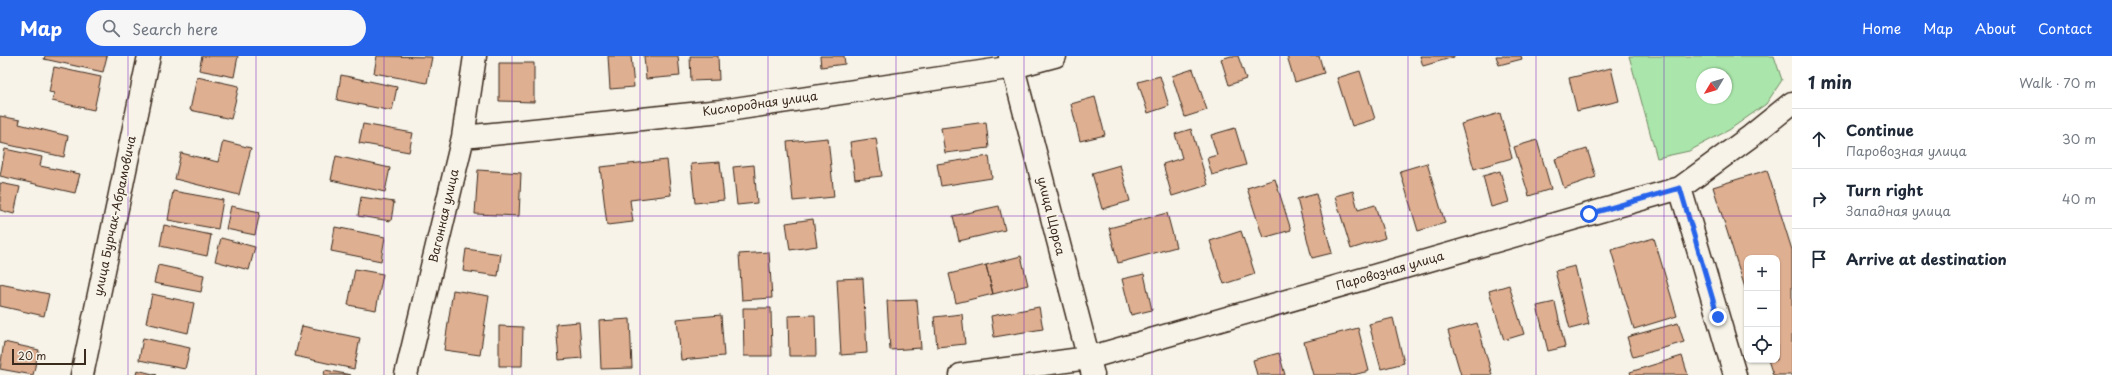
<!DOCTYPE html>
<html lang="en">
<head>
<meta charset="utf-8">
<style>
	body { margin:0; font-family:"Playpen Sans",sans-serif; background:#f6f6f7; color:#1f2937 }
	.controls { position:absolute; right:12px; bottom:12px; display:grid; overflow:hidden; border-radius:8px; box-shadow:0 1px 3px #0004 }
	.controls button { width:36px; height:36px; display:grid; place-items:center; padding:0; border:0; border-bottom:1px solid #e0e1e3; background:#fff; color:#1f2937; font:20px sans-serif }
	.compass { position:absolute; left:1696px; top:12px; width:36px; height:36px; border-radius:50%; background:#fff; box-shadow:0 1px 3px #0004; rotate:232deg }
	.scale { position:absolute; left:12px; bottom:10px; width:74px; box-sizing:border-box; padding-left:4px; border:2px solid #3b2a1e; border-top:0; font-size:11px; line-height:14px; white-space:nowrap; color:#3b2a1e; -webkit-text-stroke:3px #f7f3e8; paint-order:stroke }
	.stop { position:absolute; width:12px; height:12px; margin:-9px; border:3px solid #2563eb; border-radius:50%; background:#fff }
	.stop.end { background:#2563eb; border-color:#fff; box-shadow:0 1px 4px #0008 }
	.list { margin:0; padding:0; list-style:none }
	h2 { display:flex; justify-content:space-between; align-items:center; height:52px; margin:0; padding:0 16px; font-size:17px }
	h2 small { font-size:13px; font-weight:400; color:#747a83 }
	.list li { display:grid; grid-template-columns:26px 1fr auto; gap:12px; align-items:center; box-sizing:border-box; height:60px; padding:0 16px; border-top:1px solid #e0e1e3 }
	.list b { display:block; font-size:15px; white-space:nowrap }
	.list p { margin:0; font-size:13px; white-space:nowrap; color:#747a83 }
	.list em { font-size:13px; font-style:normal; color:#747a83 }
	.icon { flex:none; width:22px; height:22px; fill:none; stroke:currentColor; stroke-width:2; stroke-linecap:round; stroke-linejoin:round }
	.map { position:relative; flex:none; width:1792px; height:319px; overflow:hidden }
	header { display:flex; align-items:center; gap:24px; box-sizing:border-box; height:56px; padding:0 20px; background:#2563eb; color:#fff }
	header strong { font-size:19px }
	nav { display:flex; gap:22px; margin-inline-start:auto; font-size:14px }
	.search { width:280px; height:36px; background:#f6f6f7; display:flex; align-items:center; gap:10px; box-sizing:border-box; padding:0 14px; border-radius:22px; color:#747a83; font-size:15px }
	main { display:flex }
	aside { flex:1; background:#fff }
	.map>svg:first-child { display:block }
	.green { fill:#aae6ab; stroke:#728864; fill-rule:evenodd }
	.building { fill:#dfaf91; stroke:#3b2a1e }
	.lines { fill:none; stroke-linecap:round; stroke-linejoin:round }
	.minor-casing { stroke:#3b2a1e; stroke-width:25 }
	.minor { stroke:#f7f3e8; stroke-width:22 }
	.route { stroke:#2563eb; stroke-width:5 }
	.grid { fill:none; stroke:#7b2cbf; stroke-width:1; stroke-opacity:0.55 }
	.labels { text-anchor:middle; stroke-width:3.5; stroke-linejoin:round; paint-order:stroke }
	.street-label { font-size:12px; fill:#3b2a1e; stroke:#f7f3e8 }
</style>
</head>
<body>
<header>
<strong>Map</strong>
<div class="search"><svg class="icon" aria-label="search" viewBox="0 0 24 24"><circle cx="10" cy="10" r="6"/><path d="M15 15l6 6"/></svg>Search here</div>
<nav><a>Home</a><a>Map</a><a>About</a><a>Contact</a></nav>
</header>
<main>
<div class="map">
<svg width="1792" height="319" viewBox="0 0 1792 319">
	<rect width="100%" height="100%" fill="#f7f3e8"/>
	<filter id="ink" filterUnits="userSpaceOnUse"><feTurbulence type="fractalNoise" baseFrequency=".025" numOctaves="2"/><feDisplacementMap in="SourceGraphic" scale="8" xChannelSelector="R" yChannelSelector="G"/><feConvolveMatrix kernelMatrix="1 2 1 2 8 2 1 2 1" color-interpolation-filters="sRGB"/></filter>
	<g filter="url(#ink)">
		<!-- green -->
		<path class="green" d="M1629,0h145l8,24 -16,24 -37,26 -40,21 -32,7zM1702,18h24v24h-24z"/>
		<!-- building -->
		<path class="building" d="M45,0h62l-4,16 -59,-13z
			M202,0h36l-4,21 -35,-7z
			M377,0l55,1 -5,26 -53,-10z
			M608,0h23l3,31 -24,2z
			M644,0h34l2,20 -34,3z
			M690,0h28l1,24 -28,1z
			M820,0h24l1,8 -24,3z
			M1231,0h7l8,23 -17,6 -8,-26z
			M1287,0h32l5,17 -29,9z
			M1420,0h34v1l-31,9z
			M1496,0h25l1,3 -23,6z
			M499,7h35v39l-35,-1z
			M54,11l47,10 -7,33 -42,-9 2,-8 -5,-1z
			M1611,12l8,33 -42,10 -8,-33z
			M1193,13l14,41 -22,7 -13,-41z
			M1360,15l15,48 -23,7 -15,-48z
			M341,19l56,12 -5,24 -55,-11z
			M1160,20l9,30 -21,7 -10,-31z
			M197,21l42,9 -8,33 -41,-9z
			M1095,41l10,38 -25,6 -9,-37z
			M1500,57l12,45 -38,11 -13,-45z
			M0,60l20,4 -1,4 49,12 -4,21 -64,-14z
			M986,66l3,26 -44,5 -4,-25z
			M363,68l50,9 -4,19 -50,-9z
			M1235,72l11,37 -34,10 -5,-17 10,-3 -6,-20z
			M1191,73l17,56 -36,11 -9,-32 19,-6 -7,-24z
			M828,82l6,59 -41,4 -6,-59z
			M876,82l6,38 -27,3 -5,-37z
			M1537,84l14,49 -22,7 -15,-49z
			M223,85l28,7 -12,47 -64,-16 6,-26 37,9z
			M5,93l37,8 -2,9 40,8 -5,19 -75,-17z
			M1587,93l9,28 -32,11 -9,-29z
			M336,100l54,12 -5,24 -54,-12z
			M989,100l3,22 -51,8 -4,-22z
			M667,104l4,35 -41,5 3,22 -26,3 -7,-58z
			M720,106l4,38 -29,3 -4,-39z
			M1427,107l18,60 -27,8 -18,-60z
			M754,109l3,38 -20,2 -4,-38z
			M1120,109l10,36 -28,8 -10,-36z
			M478,114l43,3 -2,43 -44,-2z
			M1767,114l25,80v125h-19l-5,-15h9v-102h-30v36l-34,-107z
			M1500,115l9,31 -18,5 -8,-31z
			M1275,123l16,51 -28,8 -16,-50z
			M0,127l20,4 -6,27 -14,-4z
			M173,135l50,9 -5,29 -50,-9z
			M1353,135l5,19 17,-5 10,33 -34,11 -16,-53z
			M1316,138l16,59 -20,5 -15,-59z
			M361,141l33,5 -3,19 -33,-5z
			M231,150l29,6 -5,23 -29,-6z
			M999,150l6,24 -46,11 -6,-25z
			M1167,157l9,34 -58,16 -9,-35z
			M813,163l4,27 -27,4 -4,-27z
			M164,169l47,10 -4,21 -47,-10z
			M335,171l50,10 -4,24 -50,-10z
			M1241,175l14,43 -31,10 -14,-43z
			M221,182l34,9 -6,23 -34,-9z
			M1654,182l23,78 -43,13 -23,-79z
			M466,193l35,5 -3,22 -35,-5z
			M769,196l3,46 -30,2 -3,-46z
			M1021,200l7,29 -35,9 -7,-29z
			M158,209l46,10 -3,17 -47,-9z
			M986,209l7,29 -37,9 -7,-29z
			M1575,210l14,58 -19,5 -15,-58z
			M355,213l28,5 -7,36 -28,-5z
			M1144,218l8,36 -21,5 -9,-36z
			M863,222l4,75 -26,2 -4,-76z
			M0,228l49,10 -5,22 -44,-10z
			M1509,229l15,49 -20,6 -15,-49z
			M453,234l36,6 -9,59 -36,-5z
			M152,238l42,9 -6,30 -42,-10z
			M917,244l4,48 -31,2 -3,-49z
			M1555,246l10,45 -17,4 -11,-45z
			M1039,251l4,22 -49,8 -3,-21z
			M743,252h28l1,48h-28z
			M962,258l3,30 -28,3 -3,-30z
			M721,259l3,41 -43,4 -4,-41z
			M815,259l1,41h-27l-1,-40z
			M1393,262l11,45 -23,6 -12,-45z
			M630,263l2,49 -31,1 -2,-48z
			M579,266l3,36 -23,2 -3,-36z
			M1477,267l15,52h-31l-13,-44z
			M1678,267l6,19 -51,15 -6,-20z
			M302,270l58,12 -6,31 -59,-13z
			M499,270l24,1 -1,39h-23z
			M1358,272l11,43 -16,4h-40l-9,-33z
			M143,282l47,10 -5,21 -46,-9z
			M4,286l35,8 -6,25 -33,-6z
			M1279,297l6,22h-28l-4,-15z
			M1682,300l6,19h-57l-1,-3z
			M137,314l20,5h-21z
			M325,314l26,5h-27z"/>
		<g class="lines">
			<defs>
				<path id="minor" d="M1010,0l83,319
					M463,81l258,-26 293,-44 41,-11
					M1680,132l55,187
					M82,319l67,-319
					M406,319l57,-238 12,-81
					M961,319l127,-17 592,-170 71,-52 41,-33"/>
			</defs>
			<!-- minor casing -->
			<use href="#minor" class="minor-casing"/>
			<!-- minor -->
			<use href="#minor" class="minor"/>
		</g>
	</g>
	<g class="lines" filter="url(#ink)">
		<!-- route -->
		<path class="route" d="M1589,158l91,-26 38,129"/>
	</g>
	<!-- grid -->
	<path class="grid" d="M128,0v319M256,0v319M384,0v319M512,0v319M640,0v319M768,0v319M896,0v319M1024,0v319M1152,0v319M1280,0v319M1408,0v319M1536,0v319M1664,0v319M0,160h1792"/>
	<g class="labels">
		<!-- street labels -->
		<g class="street-label">
			<text transform="translate(760 48) rotate(-8)" y="4">Кислородная улица</text>
			<text transform="translate(115 160) rotate(-78)" y="4">улица Бурчак-Абрамовича</text>
			<text transform="translate(444 160) rotate(-77)" y="4">Вагонная улица</text>
			<text transform="translate(1051 160) rotate(76)" y="4">улица Щорса</text>
			<text transform="translate(1390 215) rotate(-16)" y="4">Паровозная улица</text>
		</g>
	</g>
</svg>
<div class="controls">
<button>+</button>
<button>−</button>
<button><svg class="icon" aria-label="locate" viewBox="0 0 24 24"><circle cx="12" cy="12" r="6"/><path d="M12 2v4M12 18v4M2 12h4M18 12h4"/></svg></button>
</div>
<svg class="compass" viewBox="-18 -18 36 36"><path d="M0-13l5 13h-10z" fill="#e53935"/><path d="M0 13l5-13h-10z" fill="#747a83"/></svg>
<div class="scale">20 m</div>
<div class="stop" style="left:1589px;top:158px"></div>
<div class="stop end" style="left:1718px;top:261px"></div>
</div>
<aside>
<h2>1 min<small>Walk · 70 m</small></h2>
<ul class="list">
<li><svg class="icon" aria-label="ahead" viewBox="0 0 24 24"><path d="M12 20V5M6 11l6-6 6 6"/></svg><div><b>Continue</b><p>Паровозная улица</p></div><em>30 m</em></li>
<li><svg class="icon" aria-label="right" viewBox="0 0 24 24"><path d="M7 20v-9h11M14 6l5 5-5 5"/></svg><div><b>Turn right</b><p>Западная улица</p></div><em>40 m</em></li>
<li><svg class="icon" aria-label="arrive" viewBox="0 0 24 24"><path d="M6 21V4h12l-3 4 3 4H6"/></svg><div><b>Arrive at destination</b></div></li>
</ul>
</aside>
</main>
</body>
</html>
